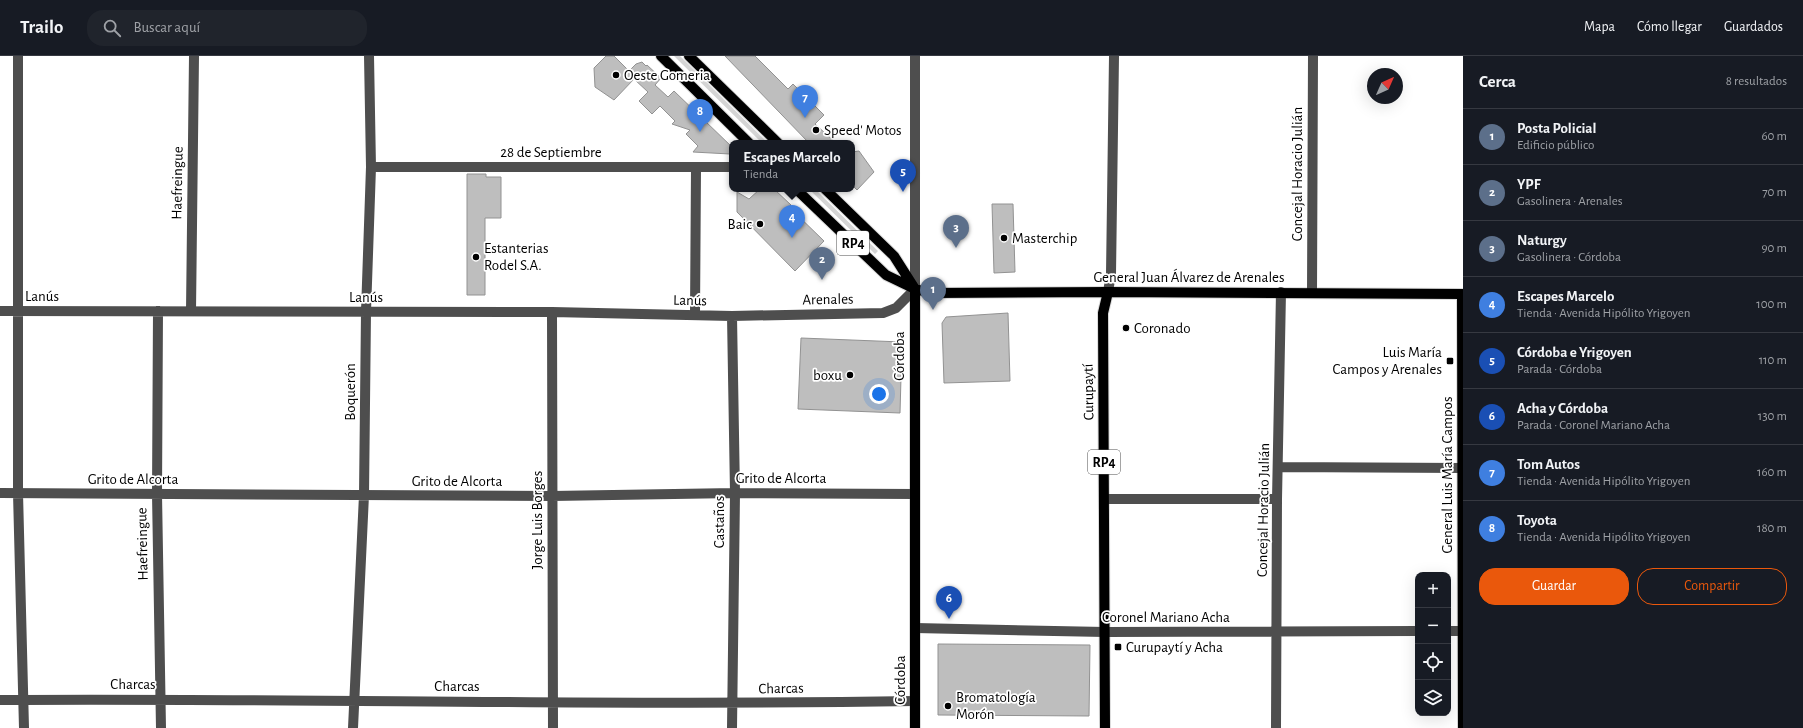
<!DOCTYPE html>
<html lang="es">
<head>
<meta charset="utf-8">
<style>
	body { margin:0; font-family:"Alegreya Sans",sans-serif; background:#20242c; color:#f1f3f6 }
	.controls { position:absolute; right:12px; bottom:12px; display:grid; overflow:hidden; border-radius:8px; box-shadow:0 4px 16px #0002 }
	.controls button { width:36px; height:36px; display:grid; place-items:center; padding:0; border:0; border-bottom:1px solid #363941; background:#171b24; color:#f1f3f6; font:20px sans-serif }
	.compass { position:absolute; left:1367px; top:12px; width:36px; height:36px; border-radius:50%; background:#171b24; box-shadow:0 4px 16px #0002; rotate:45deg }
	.you { position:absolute; left:879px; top:338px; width:14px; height:14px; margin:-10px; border:3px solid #fff; border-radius:50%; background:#1a73e8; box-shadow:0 0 0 6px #1a73e833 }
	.badge { display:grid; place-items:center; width:26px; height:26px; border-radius:50%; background:#ea580c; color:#fff; font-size:13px; font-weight:700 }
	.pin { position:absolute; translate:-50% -33px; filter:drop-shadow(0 1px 2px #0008) }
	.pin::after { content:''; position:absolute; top:21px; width:14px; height:12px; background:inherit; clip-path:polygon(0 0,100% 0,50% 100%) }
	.popup { position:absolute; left:729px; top:84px; width:126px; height:52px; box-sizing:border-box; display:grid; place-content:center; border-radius:8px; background:#171b24; filter:drop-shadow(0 1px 3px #0005); font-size:13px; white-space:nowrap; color:#9ea1a6 }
	.popup b { font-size:15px; color:#f1f3f6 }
	.popup::after { content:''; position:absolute; left:50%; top:100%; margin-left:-8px; border:8px solid transparent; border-top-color:#171b24 }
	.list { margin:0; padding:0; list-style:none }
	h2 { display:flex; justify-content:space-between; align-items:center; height:52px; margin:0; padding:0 16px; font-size:17px }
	h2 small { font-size:13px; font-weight:400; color:#9ea1a6 }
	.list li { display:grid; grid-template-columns:26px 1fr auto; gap:12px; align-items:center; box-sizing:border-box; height:56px; padding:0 16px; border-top:1px solid #363941 }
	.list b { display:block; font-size:15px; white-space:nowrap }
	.list p { margin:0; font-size:13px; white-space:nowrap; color:#9ea1a6 }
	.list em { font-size:13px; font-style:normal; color:#9ea1a6 }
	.actions { display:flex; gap:8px; padding:12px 16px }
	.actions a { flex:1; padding:9px 0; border:1px solid #ea580c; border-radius:16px; text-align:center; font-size:14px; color:#ea580c }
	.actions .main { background:#ea580c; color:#fff }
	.icon { flex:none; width:22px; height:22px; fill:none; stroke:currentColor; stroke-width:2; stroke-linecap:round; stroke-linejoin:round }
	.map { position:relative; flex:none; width:1463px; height:672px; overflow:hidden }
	header { display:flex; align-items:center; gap:24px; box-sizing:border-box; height:56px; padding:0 20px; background:#171b24; border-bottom:1px solid #363941 }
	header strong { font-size:19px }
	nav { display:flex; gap:22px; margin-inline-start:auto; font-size:14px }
	.search { width:280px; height:36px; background:#20242c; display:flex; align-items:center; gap:10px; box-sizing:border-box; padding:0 14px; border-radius:16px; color:#9ea1a6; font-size:15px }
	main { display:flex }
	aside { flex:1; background:#171b24 }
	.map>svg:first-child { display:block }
	.green { fill:#d5d5d5 }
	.building { fill:#bebebe; stroke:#929292 }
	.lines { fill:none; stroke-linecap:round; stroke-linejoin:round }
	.major-casing { stroke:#dbdbdb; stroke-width:12 }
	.minor { stroke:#4e4e4e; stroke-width:10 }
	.major { stroke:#000; stroke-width:10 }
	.poi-dot { fill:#000; stroke:#fff; stroke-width:1.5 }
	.labels { text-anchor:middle; stroke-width:3.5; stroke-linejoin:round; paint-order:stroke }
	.shield { fill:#fff; stroke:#4c4c4c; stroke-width:1 }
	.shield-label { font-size:14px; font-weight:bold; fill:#000 }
	.poi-label { font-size:15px; fill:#000; stroke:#fff; text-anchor:start }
	.street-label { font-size:15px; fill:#000; stroke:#fff }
</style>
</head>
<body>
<header>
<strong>Trailo</strong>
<div class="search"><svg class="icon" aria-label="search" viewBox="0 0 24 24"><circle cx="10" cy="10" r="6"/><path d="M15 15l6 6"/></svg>Buscar aquí</div>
<nav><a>Mapa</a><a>Cómo llegar</a><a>Guardados</a></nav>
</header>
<main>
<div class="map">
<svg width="1463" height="672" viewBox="0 0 1463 672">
	<rect width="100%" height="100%" fill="#fff"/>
	<!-- green -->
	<path class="green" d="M674,0h6l88,87h-6z
		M809,133h6l63,62 -3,3z"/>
	<!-- building -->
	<path class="building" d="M606,0h8l15,15 7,-7 6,-2 4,4 1,-1 14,13 -6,7 13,12 6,-6 58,56 -2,7 -37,-2 5,-6 -12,-12 4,-4 -18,-6 3,-3 -15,-15 -8,8 -13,-13 9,-9 -14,-13 -20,21 -19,-13 -1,-19z
		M725,0h30l33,33 5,-5 31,31 -9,9 21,19h-27z
		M859,95l15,21 -17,18 -5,-5v-33z
		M467,118h19v3h15v41h-16v77h-18z
		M760,133h14l17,16 -2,2 35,34 -29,30 -58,-59v-20l12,7z
		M992,148h21l2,68 -21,1z
		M1008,257l2,68 -66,2 -2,-60 4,-6z
		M801,282l101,4 -2,71 -102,-4z
		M938,588l152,1 -1,71 -151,-1z"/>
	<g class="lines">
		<defs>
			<path id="major" d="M661,0l88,87
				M689,0l89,87
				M796,133l90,86 29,14 16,4 177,-1 355,2
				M825,133l69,67 21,33
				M915,233v439
				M1462,238l1,434
				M1105,672l-2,-415 5,-21"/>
		</defs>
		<!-- major casing -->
		<use href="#major" class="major-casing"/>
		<!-- minor -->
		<path class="minor" d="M18,0v437l6,235
			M371,111h361
			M1108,236l3,-18 3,-218
			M1312,237l1,-237
			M0,255l552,1 180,4 151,-3 13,-5 19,-19v-233
			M158,255l-1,183 4,234
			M191,255l3,-255
			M552,256l1,416
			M695,259l1,-147
			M732,260l3,177 -3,235
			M1278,411l184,1
			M0,437l552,3 183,-3 180,1
			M1104,443h173
			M915,572l190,4 313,-1
			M1448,575h14
			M0,644c305,-2 610,6 915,1
			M353,672l11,-233 2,-183 5,-145 -2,-111
			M1276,672l1,-229 4,-207"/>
		<!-- major -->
		<use href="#major" class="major"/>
	</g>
	<!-- markers -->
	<g class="poi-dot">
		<circle cx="616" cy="19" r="4"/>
		<circle cx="816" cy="74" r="4"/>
		<circle cx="760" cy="168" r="4"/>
		<circle cx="1004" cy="182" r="4"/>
		<circle cx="476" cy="201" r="4"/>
		<circle cx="1126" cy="272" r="4"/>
		<rect x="1446" y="301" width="8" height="8" rx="2"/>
		<circle cx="850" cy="319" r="4"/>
		<rect x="1114" y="587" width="8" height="8" rx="2"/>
		<circle cx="948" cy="650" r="4"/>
	</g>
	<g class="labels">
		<!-- shield labels -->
		<g class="shield">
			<rect x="837" y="175" width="32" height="24" rx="3"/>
			<rect x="1088" y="394" width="32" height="24" rx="3"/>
		</g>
		<g class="shield-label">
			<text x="853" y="192">RP4</text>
			<text x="1104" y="411">RP4</text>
		</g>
		<!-- poi labels -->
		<g class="poi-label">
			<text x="624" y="24">Oeste Gomeria</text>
			<text x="824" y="79">Speed' Motos</text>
			<text x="752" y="173" text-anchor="end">Baic</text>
			<text x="1012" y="187">Masterchip</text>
			<text x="484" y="197">Estanterias<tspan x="484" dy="17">Rodel S.A.</tspan></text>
			<text x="1134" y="277">Coronado</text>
			<text x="1442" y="301" text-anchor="end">Luis María<tspan x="1442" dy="17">Campos y Arenales</tspan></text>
			<text x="842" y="324" text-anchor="end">boxu</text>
			<text x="1126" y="596">Curupaytí y Acha</text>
			<text x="956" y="646">Bromatología<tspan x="956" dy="17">Morón</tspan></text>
		</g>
		<!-- street labels -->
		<g class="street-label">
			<text x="551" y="101">28 de Septiembre</text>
			<text transform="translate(1297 118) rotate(-90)" y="5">Concejal Horacio Julián</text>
			<text transform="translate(177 127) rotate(-89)" y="5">Haefreingue</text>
			<text x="1189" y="226">General Juan Álvarez de Arenales</text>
			<text x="42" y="245">Lanús</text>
			<text x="366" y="246">Lanús</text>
			<text transform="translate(828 243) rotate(-1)" y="5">Arenales</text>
			<text transform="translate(690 244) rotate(1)" y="5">Lanús</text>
			<text transform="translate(899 300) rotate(-90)" y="5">Córdoba</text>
			<text transform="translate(350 336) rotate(-90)" y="5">Boquerón</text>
			<text transform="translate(1088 336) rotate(-91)" y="5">Curupaytí</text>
			<text transform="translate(1447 419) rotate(-90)" y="5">General Luis María Campos</text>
			<text x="781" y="427">Grito de Alcorta</text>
			<text x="133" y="428">Grito de Alcorta</text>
			<text x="457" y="430">Grito de Alcorta</text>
			<text transform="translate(1263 454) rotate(-89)" y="5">Concejal Horacio Julián</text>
			<text transform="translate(537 464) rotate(-90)" y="5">Jorge Luis Borges</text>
			<text transform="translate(719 466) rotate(-90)" y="5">Castaños</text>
			<text transform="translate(142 488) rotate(-91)" y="5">Haefreingue</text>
			<text x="1166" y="566">Coronel Mariano Acha</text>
			<text transform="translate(900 624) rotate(-90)" y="5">Córdoba</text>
			<text x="133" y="633">Charcas</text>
			<text x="457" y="635">Charcas</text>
			<text transform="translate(781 632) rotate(-1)" y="5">Charcas</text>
		</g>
	</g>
</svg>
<div class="controls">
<button>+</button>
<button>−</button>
<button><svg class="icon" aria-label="locate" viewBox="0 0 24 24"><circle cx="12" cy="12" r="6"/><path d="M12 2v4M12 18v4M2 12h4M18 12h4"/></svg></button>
<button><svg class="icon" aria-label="layers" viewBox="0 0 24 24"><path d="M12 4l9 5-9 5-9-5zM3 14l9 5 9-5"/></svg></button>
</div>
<svg class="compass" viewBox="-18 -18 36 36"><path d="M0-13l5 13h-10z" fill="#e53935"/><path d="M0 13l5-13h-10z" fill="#9ea1a6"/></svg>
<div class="you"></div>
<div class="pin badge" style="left:933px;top:254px;background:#5c6f8a">1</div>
<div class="pin badge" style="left:822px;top:224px;background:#5c6f8a">2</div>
<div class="pin badge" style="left:956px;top:192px;background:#5c6f8a">3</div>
<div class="pin badge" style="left:792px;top:182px;background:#3f7fe0">4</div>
<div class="popup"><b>Escapes Marcelo</b>Tienda</div>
<div class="pin badge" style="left:903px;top:136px;background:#1a4fb4">5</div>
<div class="pin badge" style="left:949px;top:563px;background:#1a4fb4">6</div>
<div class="pin badge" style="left:805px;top:62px;background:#3f7fe0">7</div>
<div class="pin badge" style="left:700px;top:76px;background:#3f7fe0">8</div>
</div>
<aside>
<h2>Cerca<small>8 resultados</small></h2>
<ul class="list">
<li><span class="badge" style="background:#5c6f8a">1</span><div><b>Posta Policial</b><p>Edificio público</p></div><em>60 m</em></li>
<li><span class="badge" style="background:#5c6f8a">2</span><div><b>YPF</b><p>Gasolinera · Arenales</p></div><em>70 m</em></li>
<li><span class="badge" style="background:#5c6f8a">3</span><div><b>Naturgy</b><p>Gasolinera · Córdoba</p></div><em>90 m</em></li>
<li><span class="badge" style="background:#3f7fe0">4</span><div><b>Escapes Marcelo</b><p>Tienda · Avenida Hipólito Yrigoyen</p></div><em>100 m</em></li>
<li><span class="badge" style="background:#1a4fb4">5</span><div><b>Córdoba e Yrigoyen</b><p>Parada · Córdoba</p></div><em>110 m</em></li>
<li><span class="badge" style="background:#1a4fb4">6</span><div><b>Acha y Córdoba</b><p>Parada · Coronel Mariano Acha</p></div><em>130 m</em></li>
<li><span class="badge" style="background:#3f7fe0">7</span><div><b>Tom Autos</b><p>Tienda · Avenida Hipólito Yrigoyen</p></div><em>160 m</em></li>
<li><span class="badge" style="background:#3f7fe0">8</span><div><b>Toyota</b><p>Tienda · Avenida Hipólito Yrigoyen</p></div><em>180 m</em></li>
</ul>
<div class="actions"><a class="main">Guardar</a><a>Compartir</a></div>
</aside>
</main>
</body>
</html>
